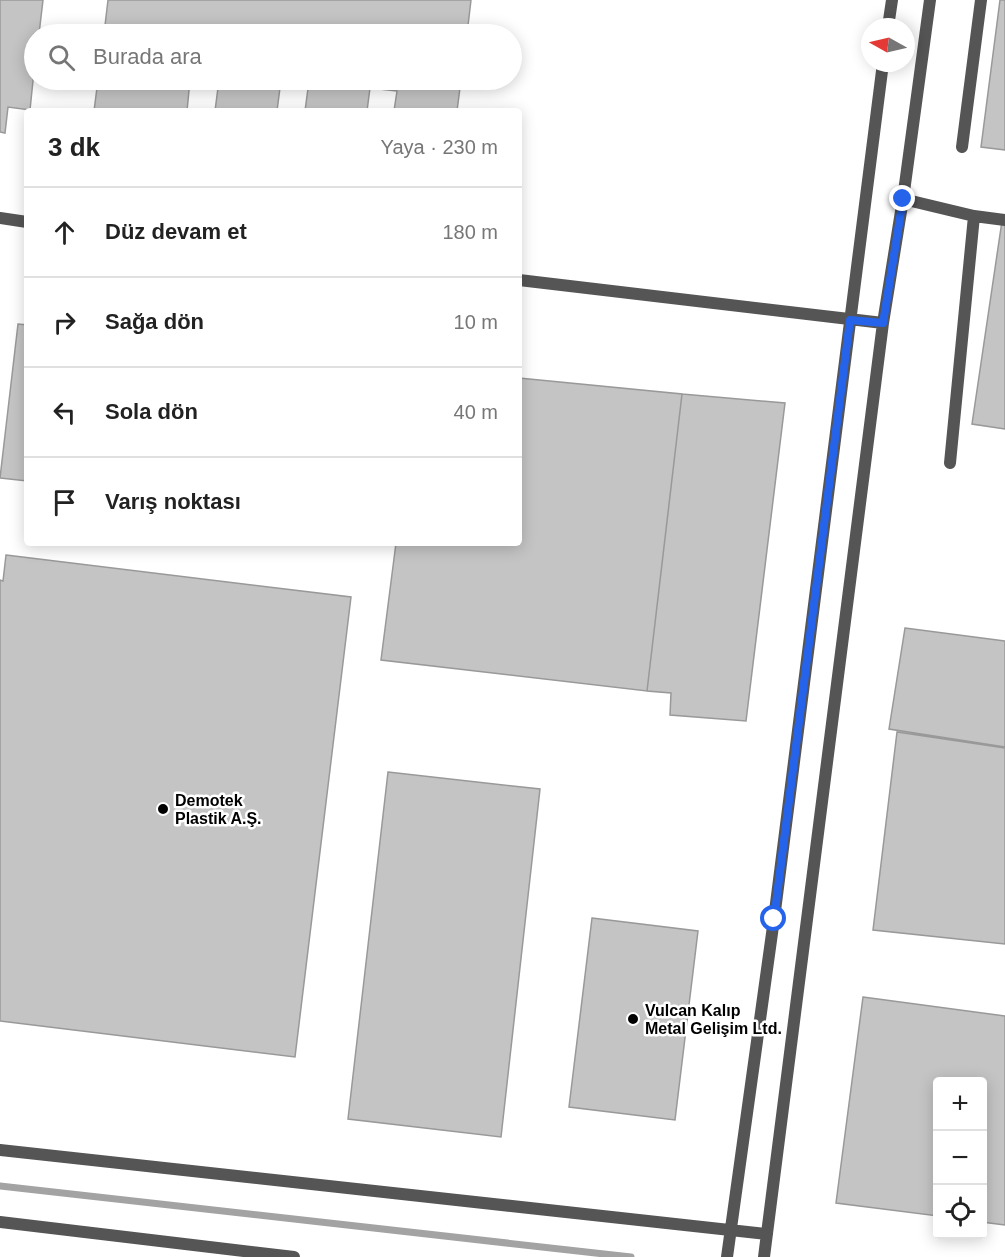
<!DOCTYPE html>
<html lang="tr">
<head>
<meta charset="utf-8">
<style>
	body { margin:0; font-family:Helvetica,sans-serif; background:#f6f6f6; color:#222 }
	.controls { position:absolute; right:18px; bottom:18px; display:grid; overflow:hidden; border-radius:6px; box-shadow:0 3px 15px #0003 }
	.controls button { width:54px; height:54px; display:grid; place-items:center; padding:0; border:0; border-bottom:2px solid #e0e0e0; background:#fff; color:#222; font:30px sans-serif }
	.compass { position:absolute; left:861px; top:18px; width:54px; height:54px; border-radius:50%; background:#fff; box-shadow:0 3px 15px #0003; rotate:278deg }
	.stop { position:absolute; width:18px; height:18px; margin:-14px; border:4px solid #2563eb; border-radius:50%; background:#fff }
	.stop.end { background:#2563eb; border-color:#fff; box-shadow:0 2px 6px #0008 }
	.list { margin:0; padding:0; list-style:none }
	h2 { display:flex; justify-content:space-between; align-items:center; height:78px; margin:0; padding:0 24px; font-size:26px }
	h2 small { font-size:20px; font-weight:400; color:#767676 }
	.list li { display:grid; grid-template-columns:39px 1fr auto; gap:18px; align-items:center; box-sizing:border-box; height:90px; padding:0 24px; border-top:2px solid #e0e0e0 }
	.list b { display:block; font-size:22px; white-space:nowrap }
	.list em { font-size:20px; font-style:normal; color:#767676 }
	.icon { flex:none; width:33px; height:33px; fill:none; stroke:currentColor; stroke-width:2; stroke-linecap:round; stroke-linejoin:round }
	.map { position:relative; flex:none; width:1005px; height:1257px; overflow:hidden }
	.search { position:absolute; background:#fff; box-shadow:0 3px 15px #0003; left:24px; top:24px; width:498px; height:66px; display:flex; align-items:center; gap:15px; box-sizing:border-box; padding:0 21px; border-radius:33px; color:#767676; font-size:22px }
	.panel { position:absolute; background:#fff; box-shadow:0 3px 15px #0003; left:24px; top:108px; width:498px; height:438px; border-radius:6px }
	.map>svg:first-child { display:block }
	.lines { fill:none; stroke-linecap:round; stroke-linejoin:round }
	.stream { stroke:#a3a3a3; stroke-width:7 }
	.building { fill:#c4c4c4; stroke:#999; stroke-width:1.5 }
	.minor { stroke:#555; stroke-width:12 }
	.tertiary { stroke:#555; stroke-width:12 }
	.route { stroke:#2563eb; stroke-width:8 }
	.poi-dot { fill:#000; stroke:#fff; stroke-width:2 }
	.labels { text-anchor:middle; stroke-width:5; stroke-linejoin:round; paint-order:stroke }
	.poi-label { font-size:16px; font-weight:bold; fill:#000; stroke:#fff; text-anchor:start }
</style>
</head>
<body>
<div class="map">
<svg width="1005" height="1257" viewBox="0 0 1005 1257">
	<rect width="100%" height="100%" fill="#fff"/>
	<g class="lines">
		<!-- stream -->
		<path class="stream" d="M0,1186l631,71"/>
	</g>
	<!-- building -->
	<path class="building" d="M0,0h43l-4,34h-5v37l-4,39 -22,-3 -3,26 -5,-1z
		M108,0h363l-4,34h-363z
		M1000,0h5v150l-24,-3z
		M98,80h92l-3,31h-93z
		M219,80h62l-4,31h-62z
		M298,80h163l-4,31h-63l3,-20 -27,-3 -3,23h-62l4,-30z
		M1002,221h3v208l-33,-5z
		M18,324l9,1v156l-27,-3z
		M519,378l163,16 -35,297 -266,-31 15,-117h123z
		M682,394l103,9 -39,318 -76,-6 1,-22 -24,-2z
		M6,555l345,42 -56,460 -295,-36v-441l3,1z
		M905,628l100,13v106l-116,-18z
		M897,732l108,16v196l-132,-14z
		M388,772l152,17 -39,348 -153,-18z
		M592,918l106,13 -23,189 -106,-13z
		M863,997l142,19v209l-23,-3v-140h-44v134l-102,-13z"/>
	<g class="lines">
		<!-- minor -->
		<path class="minor" d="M962,147l19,-147
			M903,199l71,17 31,4
			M950,463l24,-247"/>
		<!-- tertiary -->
		<path class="tertiary" d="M888,27l4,-27
			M0,218l27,4
			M519,280l364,43
			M0,1150l767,84
			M0,1222l294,35
			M727,1257l47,-338 109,-856
			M764,1257l119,-934 20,-124 27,-199"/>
	</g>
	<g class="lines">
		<!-- route -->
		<path class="route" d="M774,919l76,-599 33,3 20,-124"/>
	</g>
	<!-- markers -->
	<g class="poi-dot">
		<circle cx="163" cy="809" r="6"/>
		<circle cx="633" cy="1019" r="6"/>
	</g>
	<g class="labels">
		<!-- poi labels -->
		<g class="poi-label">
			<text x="175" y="806">Demotek<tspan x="175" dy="18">Plastik A.Ş.</tspan></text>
			<text x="645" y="1016">Vulcan Kalıp<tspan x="645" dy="18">Metal Gelişim Ltd.</tspan></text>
		</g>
	</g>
</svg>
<div class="controls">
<button>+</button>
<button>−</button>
<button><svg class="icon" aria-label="locate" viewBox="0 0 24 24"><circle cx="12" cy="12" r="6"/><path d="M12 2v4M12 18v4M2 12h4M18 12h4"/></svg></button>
</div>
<svg class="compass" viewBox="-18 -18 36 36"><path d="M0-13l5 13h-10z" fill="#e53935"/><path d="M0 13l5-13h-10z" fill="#767676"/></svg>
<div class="stop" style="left:774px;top:919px"></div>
<div class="stop end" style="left:903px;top:199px"></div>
<div class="search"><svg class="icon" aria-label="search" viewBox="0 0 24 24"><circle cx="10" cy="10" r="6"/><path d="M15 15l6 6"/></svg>Burada ara</div>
<section class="panel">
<h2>3 dk<small>Yaya · 230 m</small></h2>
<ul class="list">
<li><svg class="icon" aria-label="ahead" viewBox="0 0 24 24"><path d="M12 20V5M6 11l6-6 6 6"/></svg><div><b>Düz devam et</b></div><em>180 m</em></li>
<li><svg class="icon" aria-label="right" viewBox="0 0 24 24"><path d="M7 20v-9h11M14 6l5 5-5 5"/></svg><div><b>Sağa dön</b></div><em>10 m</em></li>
<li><svg class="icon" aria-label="left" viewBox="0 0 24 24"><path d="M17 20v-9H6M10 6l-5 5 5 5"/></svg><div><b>Sola dön</b></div><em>40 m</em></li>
<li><svg class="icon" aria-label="arrive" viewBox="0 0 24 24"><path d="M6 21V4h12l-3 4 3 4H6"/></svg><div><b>Varış noktası</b></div></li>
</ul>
</section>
</div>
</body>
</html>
